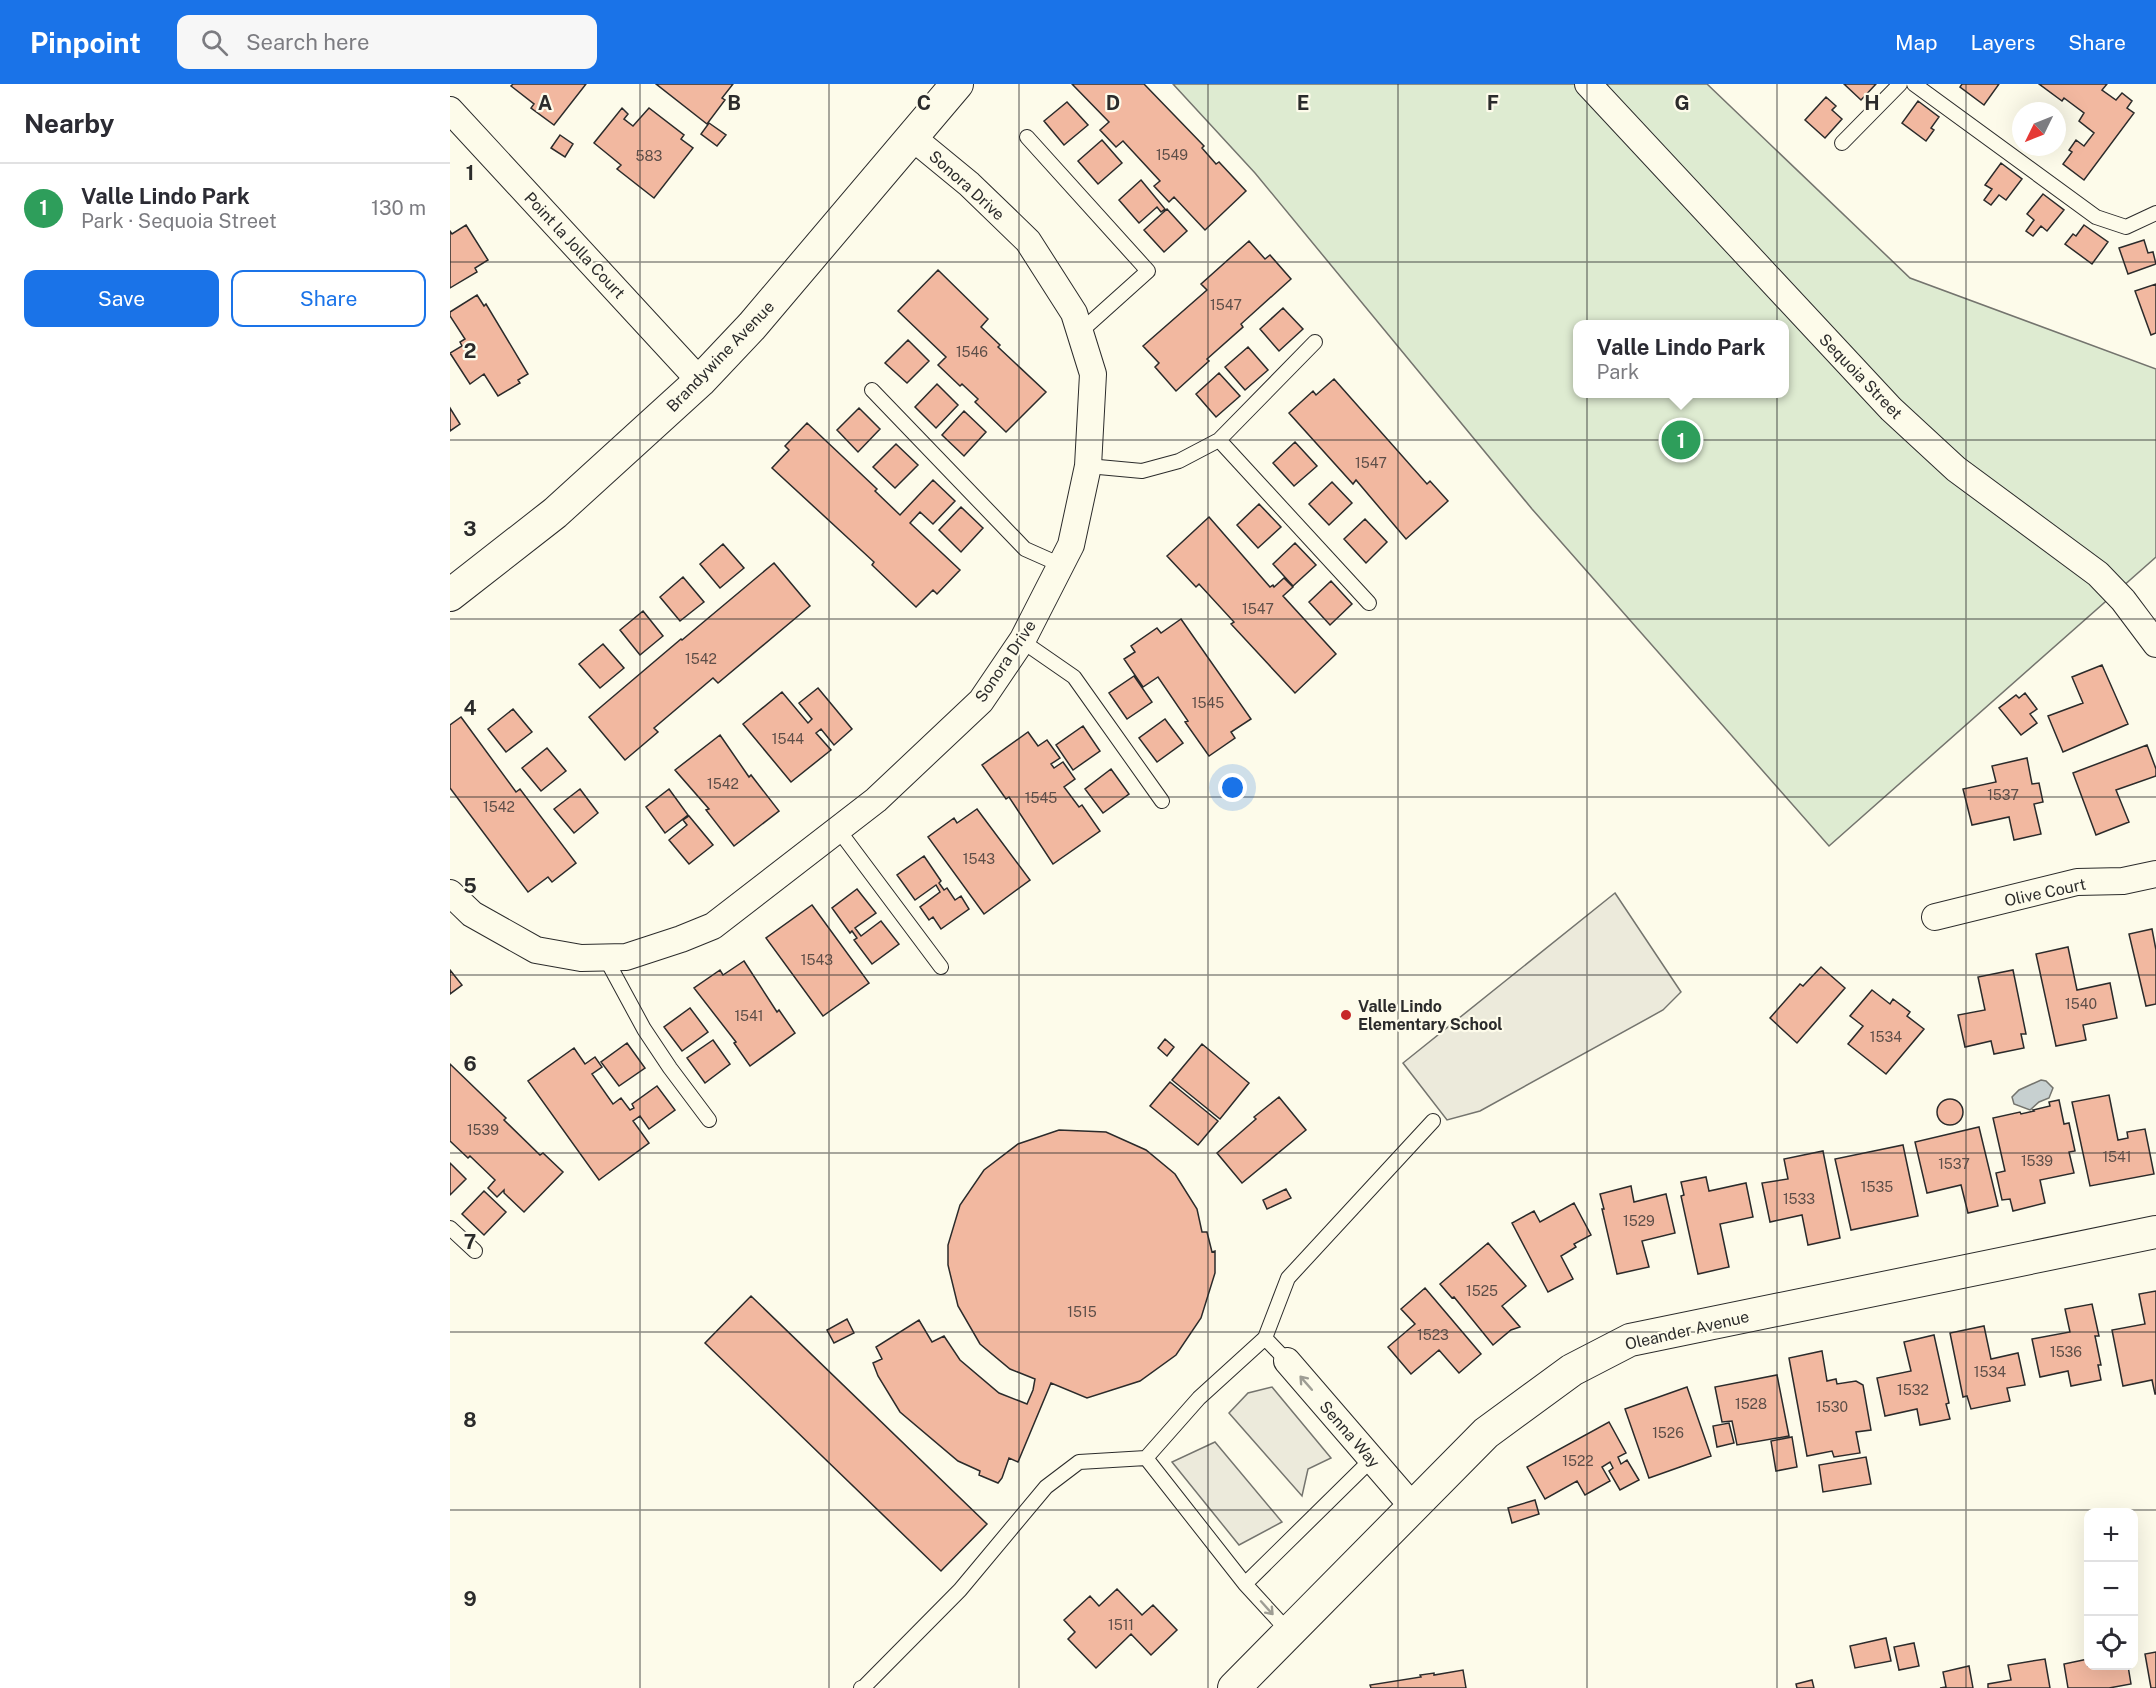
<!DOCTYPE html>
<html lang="en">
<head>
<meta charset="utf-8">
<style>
	body { margin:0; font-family:"Public Sans",sans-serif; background:#f7f7f7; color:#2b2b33 }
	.controls { position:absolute; right:18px; bottom:18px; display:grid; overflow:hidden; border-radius:12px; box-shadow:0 6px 24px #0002 }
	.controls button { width:54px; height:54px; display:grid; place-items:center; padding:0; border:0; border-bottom:2px solid #e1e1e2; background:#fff; color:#2b2b33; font:30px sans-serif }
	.compass { position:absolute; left:1562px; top:18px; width:54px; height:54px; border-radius:50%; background:#fff; box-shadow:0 6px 24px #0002; rotate:227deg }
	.you { position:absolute; left:783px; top:704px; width:21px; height:21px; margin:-15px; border:4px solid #fff; border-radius:50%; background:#1a73e8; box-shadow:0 0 0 9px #1a73e833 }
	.badge { display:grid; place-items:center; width:39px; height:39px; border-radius:50%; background:#1a73e8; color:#fff; font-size:20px; font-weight:700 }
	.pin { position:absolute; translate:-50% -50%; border:3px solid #fff; box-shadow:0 2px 6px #0006 }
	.popup { position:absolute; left:1123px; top:236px; width:216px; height:78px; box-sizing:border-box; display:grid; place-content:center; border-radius:12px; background:#fff; filter:drop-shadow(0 2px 4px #0005); font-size:20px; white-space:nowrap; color:#7c7c81 }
	.popup b { font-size:22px; color:#2b2b33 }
	.popup::after { content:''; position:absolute; left:50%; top:100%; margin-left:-12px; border:12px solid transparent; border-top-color:#fff }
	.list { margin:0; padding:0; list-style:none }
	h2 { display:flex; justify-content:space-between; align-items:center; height:78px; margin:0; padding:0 24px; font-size:26px }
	h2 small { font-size:20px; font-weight:400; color:#7c7c81 }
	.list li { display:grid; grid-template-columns:39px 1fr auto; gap:18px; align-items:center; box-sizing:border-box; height:90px; padding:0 24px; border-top:2px solid #e1e1e2 }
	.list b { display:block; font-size:22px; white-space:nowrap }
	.list p { margin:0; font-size:20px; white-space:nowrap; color:#7c7c81 }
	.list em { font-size:20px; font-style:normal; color:#7c7c81 }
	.actions { display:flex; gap:12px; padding:18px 24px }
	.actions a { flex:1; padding:14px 0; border:2px solid #1a73e8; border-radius:12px; text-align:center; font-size:21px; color:#1a73e8 }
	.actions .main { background:#1a73e8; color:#fff }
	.icon { flex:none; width:33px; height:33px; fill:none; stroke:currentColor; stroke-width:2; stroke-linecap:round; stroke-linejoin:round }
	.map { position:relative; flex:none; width:1706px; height:1604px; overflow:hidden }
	header { display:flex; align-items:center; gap:36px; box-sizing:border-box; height:84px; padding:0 30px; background:#1a73e8; color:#fff }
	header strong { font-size:28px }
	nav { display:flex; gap:33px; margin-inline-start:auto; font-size:21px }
	.search { width:420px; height:54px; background:#f7f7f7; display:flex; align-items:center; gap:15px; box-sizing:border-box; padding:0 21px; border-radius:12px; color:#7c7c81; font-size:22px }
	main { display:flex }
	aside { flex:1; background:#fff }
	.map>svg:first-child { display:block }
	.green { fill:#deebd1; stroke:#74746e; stroke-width:1.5; fill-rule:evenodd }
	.parking { fill:#eceadb; stroke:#74746e; stroke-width:1.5 }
	.water { fill:#c7d0d0; stroke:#74746e; stroke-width:1.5 }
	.building { fill:#f2b8a0; stroke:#2b2b2b; stroke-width:1.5 }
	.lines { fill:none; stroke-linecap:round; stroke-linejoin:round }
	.service-casing { stroke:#2b2b2b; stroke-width:16 }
	.minor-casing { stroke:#2b2b2b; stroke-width:28 }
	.tertiary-casing { stroke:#2b2b2b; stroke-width:34 }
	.service { stroke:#fdfbea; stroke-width:14 }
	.minor { stroke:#fdfbea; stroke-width:26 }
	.tertiary { stroke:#fdfbea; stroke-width:32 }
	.oneway { stroke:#9e9d94 }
	.grid { fill:none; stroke:#2b2b2b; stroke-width:1.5; stroke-opacity:0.55 }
	.poi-dot { fill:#c62828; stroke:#fdfbea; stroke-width:2 }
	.labels { text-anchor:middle; stroke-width:4.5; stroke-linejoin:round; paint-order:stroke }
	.number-label { font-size:14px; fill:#5d4e48 }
	.street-label { font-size:16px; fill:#2b2b2b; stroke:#fdfbea }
	.poi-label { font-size:16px; font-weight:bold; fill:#2b2b2b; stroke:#fdfbea; text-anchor:start }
	.grid-label { font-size:20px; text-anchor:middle; font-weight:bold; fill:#2b2b2b; stroke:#fdfbea; stroke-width:4.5; stroke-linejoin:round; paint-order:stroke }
</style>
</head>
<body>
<header>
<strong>Pinpoint</strong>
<div class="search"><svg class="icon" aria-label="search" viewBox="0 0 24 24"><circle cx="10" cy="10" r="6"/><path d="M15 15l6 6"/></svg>Search here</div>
<nav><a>Map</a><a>Layers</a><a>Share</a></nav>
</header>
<main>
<aside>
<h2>Nearby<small></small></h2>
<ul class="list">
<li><span class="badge" style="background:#2e9e5b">1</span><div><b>Valle Lindo Park</b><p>Park · Sequoia Street</p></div><em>130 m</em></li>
</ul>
<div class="actions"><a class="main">Save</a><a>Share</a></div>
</aside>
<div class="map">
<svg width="1706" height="1604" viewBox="0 0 1706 1604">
	<rect width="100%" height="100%" fill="#fdfbea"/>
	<!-- green -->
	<path class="green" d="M723,0h534l203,194 246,91v188l-327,289 -297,-337 -277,-336zM1128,240h206v70h-206z"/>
	<!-- parking -->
	<path class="parking" d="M1165,809l66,99 -18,18 -183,101 -33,9 -44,-57z
		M822,1303l59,71 -23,11 -6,27 -73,-83 19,-20z
		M765,1358l67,80 -43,23 -67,-83z"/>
	<!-- water -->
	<path class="water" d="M1591,996l5,1 7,7 -4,10 -10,4 -9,8 -16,-6 -2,-7 7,-7z"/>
	<!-- building -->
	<path class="building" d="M63,0h73l-32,41 -23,-17 3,-4 -23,-18z
		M206,0h77l-11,14 3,2 -18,24z
		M622,0h72l60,62 -2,2 14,16 3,-2 27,29 -41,39 -31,-33 -5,5 -15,-16 6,-5 -37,-40 -7,6 -16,-17 9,-8z
		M1394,0h32l-15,16z
		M1512,0h37l-15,21 -24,-18z
		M1589,0h68l-5,6 14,10 6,-7 10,8 -5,7 7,5 -50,67 -21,-16 9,-12 -3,-2 7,-10 8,6 10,-13 -15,-12 5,-8 -20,-15 -2,3z
		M1376,13l10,9 -4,4 10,9 -17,19 -20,-18z
		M1468,17l21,16 -8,11 3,2 -8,11 -24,-18z
		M617,18l21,23 -24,20 -20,-24z
		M172,24l6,6 -4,5 9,7 16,-18 35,27 -3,4 12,9 -39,50 -37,-29 4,-4 -27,-22z
		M259,39l17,12 -9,11 -16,-12z
		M110,51l13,9 -8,13 -14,-9z
		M652,56l20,23 -24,21 -20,-23z
		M1551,79l21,16 -16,21 -7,-5 -8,10 -7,-5 8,-11 -7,-4z
		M691,96l24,29 -4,3 -4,-5 -18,16 -20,-23z
		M1593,110l21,16 -17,21 -6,-5 -8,10 -7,-5 8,-11 -7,-6z
		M717,125l20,22 -23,21 -20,-22z
		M16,141l22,35 -13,8 2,4 -27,16v-57l2,3z
		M1634,141l24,17 -16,22 -27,-20 8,-10 3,2z
		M1694,156l4,13 5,-1 3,12 -28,10 -9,-26z
		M799,157l16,18 5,-4 21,24 -50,45 2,3 -36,32 2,2 -33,30 -21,-24 4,-4 -16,-17 64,-56 -6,-6z
		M488,186l50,49 -7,8 19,18 -2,2 48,45 -40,40 -31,-30 3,-3 -16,-15 -2,2 -22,-21 8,-8 -48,-46z
		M1706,200v49l-5,2 -16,-44z
		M27,211l7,11 2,-2 42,70 -10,6 2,3 -22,13 -14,-22 -14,10 -20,-31 12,-7 -2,-4 5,-3 -15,-23v-4z
		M833,224l20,21 -24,22 -19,-22z
		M458,256l21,21 -22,22 -22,-20z
		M798,263l20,23 -23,20 -20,-23z
		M769,289l21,23 -24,21 -20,-23z
		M884,295l93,105 3,-3 18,20 -42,38 -50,-59 -3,4 -64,-71 24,-22 3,4z
		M487,300l21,21 -22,23 -21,-21z
		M0,324l10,16 -10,7z
		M409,324l21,21 -22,23 -21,-22z
		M514,327l22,21 -22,24 -22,-21z
		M357,339l70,66 -2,2 25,24 33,-35 22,21 -22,23 -13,-12 -10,11 50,47 -23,24 -4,-4 -17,17 -44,-42 2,-3 -102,-94 17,-18 -4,-4z
		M845,358l22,24 -23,20 -21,-23z
		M446,360l22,21 -23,23 -22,-21z
		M882,398l20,21 -23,22 -20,-21z
		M809,420l22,23 -23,21 -21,-23z
		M511,423l22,21 -22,24 -22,-22z
		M759,433l61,70 3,-2 1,2 10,-9 9,9 -10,9 53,58 -41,39 -64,-69 3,-2 -35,-38 -3,3 -29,-31z
		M915,435l22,23 -21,21 -22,-24z
		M845,459l21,22 -23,21 -20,-22z
		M273,460l21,24 -24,20 -20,-24z
		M324,479l36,43 -92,77 -5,-5 -59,50 4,4 -33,28 -36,-43 92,-78 1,1z
		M233,493l21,25 -24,19 -20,-24z
		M881,497l21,23 -22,21 -21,-23z
		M193,527l20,25 -23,19 -20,-25z
		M731,535l70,100 -20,13 4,6 -26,18 -24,-34 3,-1 -30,-44 -15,10 -19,-28 11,-7 -4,-6 26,-18 4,5z
		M153,560l21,24 -24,20 -21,-24z
		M1652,581l26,59 -65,28 -15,-36 35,-13 -11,-26z
		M684,592l18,26 -25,17 -18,-26z
		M368,604l34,41 -18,16 -13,-16 -5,4 15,17 -40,32 -48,-58 39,-32 26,31 4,-4 -13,-16z
		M1575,609l12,16 -7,5 7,9 -16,12 -22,-27 17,-13 3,3z
		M63,625l19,23 -26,20 -18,-23z
		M11,633l55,75 4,-3 56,74 -24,19 -4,-5 -20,15 -78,-104v-63z
		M715,635l18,24 -26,19 -18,-24z
		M633,642l17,25 -27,19 -17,-25z
		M578,648l10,14 9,-6 13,18 -9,6 3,4 9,-6 12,17 -11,8 15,20 3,-2 18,26 -47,33 -44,-67 -3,2 -24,-34z
		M270,651l29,42 2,-2 28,36 -45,35 -28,-36 3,-1 -34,-39z
		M1697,661l9,24v7l-40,14 13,32 -33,13 -23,-62z
		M97,664l19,23 -25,20 -19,-23z
		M1577,674l5,26 7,-1 4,19 -9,2 7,30 -27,6 -5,-23 -37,8 -9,-36 33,-7 -4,-16z
		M661,685l18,25 -26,19 -18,-24z
		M130,705l18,24 -24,20 -20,-24z
		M219,705l19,26 -23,18 -19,-26z
		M527,725l53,71 -46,34 -56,-77 26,-19 3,5z
		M239,732l24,29 -24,19 -20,-24 18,-15 -4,-5z
		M474,772l17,25 -2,2 5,7 3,-2 8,12 6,-4 8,13 -28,20 -8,-12 -4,3 -9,-13 20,-15 -4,-7 -21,15 -18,-25z
		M407,805l19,24 -21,15 6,8 20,-15 18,23 -27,20 -18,-24 3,-2 -5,-7 -2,2 -18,-25z
		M362,821l57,78 -46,33 -57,-78z
		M1702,845l4,21v54l-10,2 -17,-72z
		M1618,863l9,43 33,-7 7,35 -34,7 3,15 -30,6 -20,-92z
		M294,877l33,51 2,-2 16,23 -45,33 -16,-23 2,-1 -42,-54 26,-18 3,5z
		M1371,883l24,21 -48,55 -27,-25 30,-34 3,2z
		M0,886l12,15 -12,9z
		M1563,886l13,64h-5l3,14 -30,6 -3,-13 -26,6 -7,-32 27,-5 -7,-33z
		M1422,906l18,14 3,-5 17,13 -3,4 17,13 -38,45 -38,-30 15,-18 -13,-10z
		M240,924l18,24 -26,19 -18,-24z
		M715,955l9,8 -7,9 -9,-8z
		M263,956l17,24 -25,19 -18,-25z
		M177,959l18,25 -26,18 -18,-24z
		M752,960l47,39 -29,36 -48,-39z
		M124,964l11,16 10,-7 7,10 -10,7 21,30 8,-6 9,12 4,-2 -2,-4 25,-18 18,24 -26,19 -9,-13 -7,5 16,22 -50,37 -71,-99z
		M0,980l56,54 -2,2 36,35 3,-2 20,19 -39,40 -20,-19v-3l-7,7 -9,-9 7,-8 -25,-24 -2,2 -18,-17z
		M720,998l48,39 -20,24 -48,-39z
		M1659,1011l9,45 10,-2 -1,-6 18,-3 9,45 -64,12 -18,-84z
		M829,1013l27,33 -64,53 -25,-30 39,-34 -2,-2z
		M1487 1028a13 13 0 1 1 26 0a13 13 0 1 1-26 0Z
		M1609,1016l5,24 5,-1 6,28 -6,1 5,21 -34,7 5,23 -32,8 -3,-12 -8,1 -6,-27 9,-2 -12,-53 27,-6 1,2 13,-3 -1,-1 17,-4 -1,-4z
		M1529,1043l19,79 -30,7 -7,-28 -34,8 -12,-51z
		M609,1046l47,2 40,18 29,24 22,35 5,23h5l5,20 3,-1v22l-14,45 -25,37 -36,26 -53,17 -36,-15 -33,79 -9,-4 -7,20 -4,5 -19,-8 1,-4 -22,-10 -58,-49 -22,-36 -5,-13 9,-4 -6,-12 43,-27 13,22 12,-6 16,24 39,33 28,11 6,-14 2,-11 -25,-10 -30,-25 -22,-38 -10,-41v-20l12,-40 24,-35 34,-26z
		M1453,1061l15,71 -67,14 -16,-71z
		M1373,1067l17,87 -32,7 -6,-30 -32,7 -8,-39 26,-4 -4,-20z
		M0,1079l16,16 -16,16z
		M1256,1093l3,14 37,-8 7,34 -33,7 9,43 -31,7 -17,-78 3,-1 -3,-13z
		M1181,1102l3,16 32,-8 9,39 -33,8 7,26 -32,7 -15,-65h2l-4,-15z
		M836,1105l5,9 -24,11 -4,-9z
		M34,1107l22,21 -22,23 -22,-21z
		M1124,1119l17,32 -17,9 2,3 -15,9 12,23 -25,13 -36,-69 22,-12 6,11z
		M1038,1159l38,43 -24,20 18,21 -9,3 -18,15 -39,-48 -2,1 -12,-14z
		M975,1204l56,66 -22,19 -20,-23 -28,24 -23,-27 27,-23 -14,-15z
		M1706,1207v103h-1l-3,-14 -29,6 -11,-56 33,-6 -6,-30z
		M301,1212l236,228 -46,47 -236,-228z
		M1642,1220l7,32h-4l6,29h-3l3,15 -30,6 -3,-15 -28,6 -8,-38 38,-7 -5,-23z
		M397,1235l7,14 -20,10 -7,-13z
		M1534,1242l7,33 27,-6 7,32 -18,3 3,13 -39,8 -4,-13 -4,1 -13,-64z
		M1484,1251l15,68 -3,1 4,15 -30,6 -3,-16 -32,7 -8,-38 34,-7 -7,-29z
		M1372,1267l5,30 9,-2 1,5 19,-3 7,4 8,45 -15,2 4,21 -26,4 -2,-6 -25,5 -18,-98z
		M1327,1291l12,61 -52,9 -5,-24 -10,1 -7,-35z
		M1237,1303l24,69 -62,22 -24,-69z
		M1159,1338l17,31 -8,4 3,7 6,-4 12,20 -19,10 -11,-19 4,-3 -3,-6 -8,5 8,14 -25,14 -8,-14 -32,18 -18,-32z
		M1279,1339l5,20 -17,4 -4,-21z
		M1342,1353l5,30 -21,4 -5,-30z
		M1416,1373l5,27 -48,8 -4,-27z
		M1085,1416l4,14 -27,9 -4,-15z
		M667,1505l25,26 11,-10 24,25 -26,25 -20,-21 -35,34 -28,-29 7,-7 -11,-12 26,-24 9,10z
		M1436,1554l5,23 -36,7 -5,-22z
		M1464,1559l5,23 -20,4 -5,-23z
		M1706,1568v36h-5l-6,-34z
		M1595,1575l5,29h-62v-4l23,-4 -3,-15z
		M1638,1575v7h40l3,18 -22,4h-41l-4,-24z
		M1519,1582l4,22h-33l6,-1 -3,-15z
		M1013,1586l3,18h-95l-1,-3 51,-8 -1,-2 14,-2v2z
		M1362,1596l2,8h-17l-1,-4z"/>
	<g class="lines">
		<defs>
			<path id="service" d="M1464,0l182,133 30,10 30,-14
				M577,53l121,134 -68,61
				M1392,59l58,-59
				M422,306l153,159 36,16
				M769,356l150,163
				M638,382l54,5 37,-10 40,-21 96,-98
				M572,557l52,36 88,124
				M387,744l104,139
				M155,873l39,72 26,39 39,52
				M0,1144l25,23
				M815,1254l22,23
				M795,1500l127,-125
				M839,1548l-44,-48 -99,-126 53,-60 66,-60 23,-60 145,-157
				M411,1604l3,-1 96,-97 86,-103 33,-25 67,-4"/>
			<path id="minor" d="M1138,0l303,325 65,60 142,105 25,26 33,44
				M0,26l250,271
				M0,809l22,21 64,36 45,8 45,-1 55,-18 32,-13 163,-126 105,-99 42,-62 48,-94 17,-79 5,-92 -19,-61 -46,-72 -59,-57 -56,-46
				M1485,833l142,-35 46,-1 33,-7
				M837,1277l126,146"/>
			<path id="tertiary" d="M0,511l105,-82 145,-132 52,-55 205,-242
				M784,1604l252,-255 86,-63 58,-30 526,-108"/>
		</defs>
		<!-- service casing -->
		<use href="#service" class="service-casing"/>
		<!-- minor casing -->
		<use href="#minor" class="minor-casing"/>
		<!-- tertiary casing -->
		<use href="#tertiary" class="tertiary-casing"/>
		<!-- service -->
		<use href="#service" class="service"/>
		<!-- minor -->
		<use href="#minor" class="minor"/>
		<!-- tertiary -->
		<use href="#tertiary" class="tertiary"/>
	</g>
	<!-- one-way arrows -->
	<defs><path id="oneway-shaft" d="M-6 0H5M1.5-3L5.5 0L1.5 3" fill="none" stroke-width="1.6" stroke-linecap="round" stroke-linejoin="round" transform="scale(1.5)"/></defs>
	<g class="oneway">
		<use href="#oneway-shaft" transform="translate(856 1299) rotate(-131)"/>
		<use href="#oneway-shaft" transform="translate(817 1524) rotate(48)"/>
	</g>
	<!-- grid -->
	<path class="grid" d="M190,0v1604M379,0v1604M569,0v1604M758,0v1604M948,0v1604M1137,0v1604M1327,0v1604M1516,0v1604M0,178h1706M0,356h1706M0,535h1706M0,713h1706M0,891h1706M0,1069h1706M0,1248h1706M0,1426h1706"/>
	<!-- markers -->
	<circle class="poi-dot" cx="896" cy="931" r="6"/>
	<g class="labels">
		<!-- number labels -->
		<g class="number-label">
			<text x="722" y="76">1549</text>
			<text x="199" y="77">583</text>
			<text x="776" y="226">1547</text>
			<text x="522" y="273">1546</text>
			<text x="921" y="384">1547</text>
			<text x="808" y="530">1547</text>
			<text x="251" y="580">1542</text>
			<text x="758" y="624">1545</text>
			<text x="338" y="660">1544</text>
			<text x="273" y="705">1542</text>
			<text x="1553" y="716">1537</text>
			<text x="591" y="719">1545</text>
			<text x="49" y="728">1542</text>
			<text x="529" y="780">1543</text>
			<text x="367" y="881">1543</text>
			<text x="1631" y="925">1540</text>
			<text x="299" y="937">1541</text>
			<text x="1436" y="958">1534</text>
			<text x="33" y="1051">1539</text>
			<text x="1667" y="1078">1541</text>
			<text x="1587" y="1082">1539</text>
			<text x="1504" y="1085">1537</text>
			<text x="1427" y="1108">1535</text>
			<text x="1349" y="1120">1533</text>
			<text x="1189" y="1142">1529</text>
			<text x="1032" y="1212">1525</text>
			<text x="632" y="1233">1515</text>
			<text x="983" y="1256">1523</text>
			<text x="1616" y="1273">1536</text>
			<text x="1540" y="1293">1534</text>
			<text x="1463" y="1311">1532</text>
			<text x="1301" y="1325">1528</text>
			<text x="1382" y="1328">1530</text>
			<text x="1218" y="1354">1526</text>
			<text x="1128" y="1382">1522</text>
			<text x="671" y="1546">1511</text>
		</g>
		<!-- street labels -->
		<g class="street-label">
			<text transform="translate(517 101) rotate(42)" y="6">Sonora Drive</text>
			<text transform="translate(125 161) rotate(47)" y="6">Point la Jolla Court</text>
			<text transform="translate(270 272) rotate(-46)" y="6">Brandywine Avenue</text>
			<text transform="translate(1411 292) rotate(46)" y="6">Sequoia Street</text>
			<text transform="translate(555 577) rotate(-56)" y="6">Sonora Drive</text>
			<text transform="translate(1595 808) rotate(-12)" y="6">Olive Court</text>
			<text transform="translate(1237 1246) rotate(-13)" y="6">Oleander Avenue</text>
			<text transform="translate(900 1350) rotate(49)" y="6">Senna Way</text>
		</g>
		<!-- poi labels -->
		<g class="poi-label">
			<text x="908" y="928">Valle Lindo<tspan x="908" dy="18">Elementary School</tspan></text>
		</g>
	</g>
	<g class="grid-label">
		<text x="95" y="26">A</text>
		<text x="284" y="26">B</text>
		<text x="474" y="26">C</text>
		<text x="663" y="26">D</text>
		<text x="853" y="26">E</text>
		<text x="1043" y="26">F</text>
		<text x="1232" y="26">G</text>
		<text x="1422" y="26">H</text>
		<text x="20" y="96">1</text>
		<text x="20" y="274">2</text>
		<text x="20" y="452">3</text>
		<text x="20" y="631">4</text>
		<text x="20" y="809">5</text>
		<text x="20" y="987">6</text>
		<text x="20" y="1165">7</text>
		<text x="20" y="1343">8</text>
		<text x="20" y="1522">9</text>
	</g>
</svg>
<div class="controls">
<button>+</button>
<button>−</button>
<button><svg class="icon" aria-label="locate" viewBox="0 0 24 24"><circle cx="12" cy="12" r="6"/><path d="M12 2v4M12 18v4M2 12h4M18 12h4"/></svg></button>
</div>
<svg class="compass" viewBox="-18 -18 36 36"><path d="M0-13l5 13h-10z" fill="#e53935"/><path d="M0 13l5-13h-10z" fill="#7c7c81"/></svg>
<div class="you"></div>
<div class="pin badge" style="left:1231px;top:356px;background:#2e9e5b">1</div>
<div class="popup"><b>Valle Lindo Park</b>Park</div>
</div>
</main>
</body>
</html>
